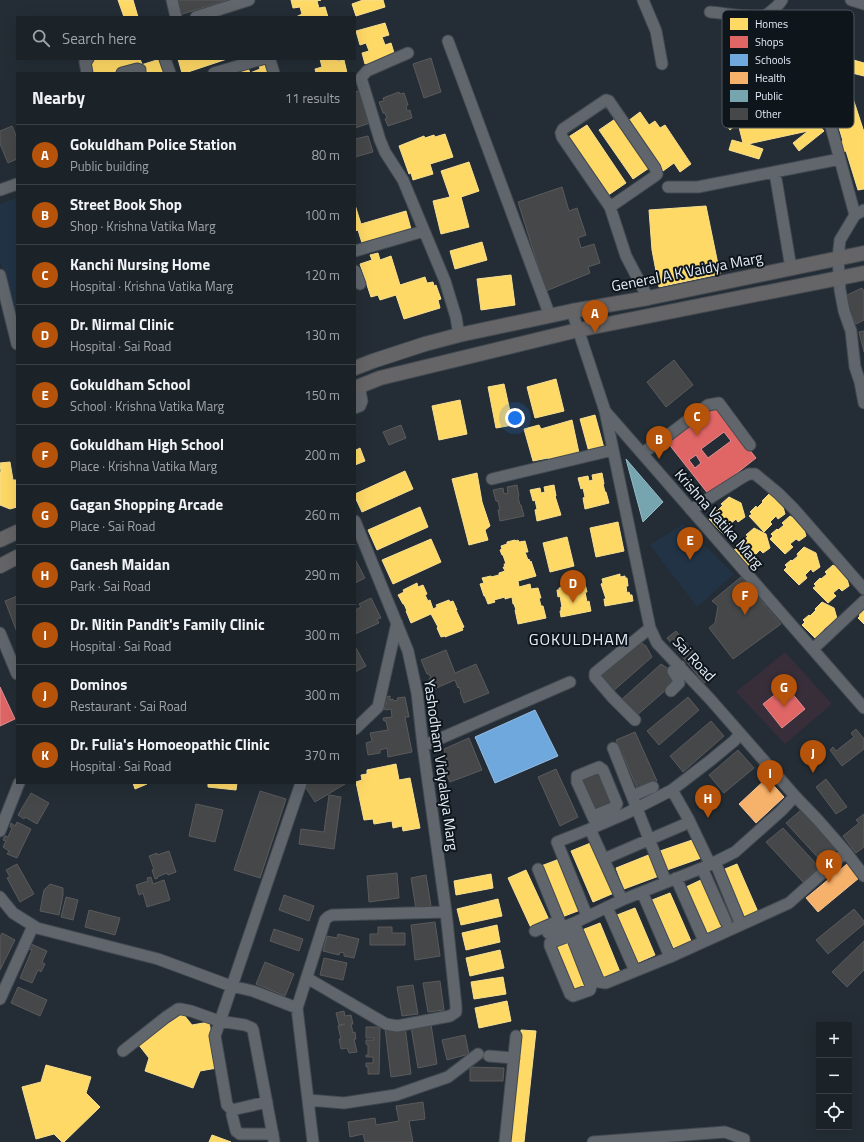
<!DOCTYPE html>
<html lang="en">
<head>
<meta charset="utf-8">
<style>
	body { margin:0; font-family:"Titillium Web",sans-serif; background:#242a30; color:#f1f3f6 }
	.controls { position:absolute; right:12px; bottom:12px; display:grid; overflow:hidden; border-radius:0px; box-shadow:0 4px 16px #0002 }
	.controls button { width:36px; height:36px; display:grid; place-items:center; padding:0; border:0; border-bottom:1px solid #393f45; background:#1b2228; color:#f1f3f6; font:20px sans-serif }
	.you { position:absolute; left:515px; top:418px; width:14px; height:14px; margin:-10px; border:3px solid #fff; border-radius:50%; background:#1a73e8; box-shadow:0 0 0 6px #1a73e833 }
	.badge { display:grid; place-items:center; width:26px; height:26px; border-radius:50%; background:#b45309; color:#fff; font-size:13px; font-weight:700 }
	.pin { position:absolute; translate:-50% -33px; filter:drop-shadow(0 1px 2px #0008) }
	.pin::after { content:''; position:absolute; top:21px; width:14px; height:12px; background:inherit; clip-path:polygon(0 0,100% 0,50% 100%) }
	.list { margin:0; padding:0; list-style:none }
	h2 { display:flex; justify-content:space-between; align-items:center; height:52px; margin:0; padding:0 16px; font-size:17px }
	h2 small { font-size:13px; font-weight:400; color:#a0a4a8 }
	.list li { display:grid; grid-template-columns:26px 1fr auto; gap:12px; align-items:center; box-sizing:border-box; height:60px; padding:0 16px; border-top:1px solid #393f45 }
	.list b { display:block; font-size:15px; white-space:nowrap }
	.list p { margin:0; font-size:13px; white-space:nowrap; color:#a0a4a8 }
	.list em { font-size:13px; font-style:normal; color:#a0a4a8 }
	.icon { flex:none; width:22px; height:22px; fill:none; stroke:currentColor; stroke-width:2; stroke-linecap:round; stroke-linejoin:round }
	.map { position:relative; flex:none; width:864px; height:1142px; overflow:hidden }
	.search { position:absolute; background:#1b2228; box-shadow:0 4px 16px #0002; left:16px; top:16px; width:340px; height:44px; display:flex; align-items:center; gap:10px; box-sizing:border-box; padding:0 14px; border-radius:0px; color:#a0a4a8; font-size:15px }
	.panel { position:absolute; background:#1b2228; box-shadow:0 4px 16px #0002; left:16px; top:72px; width:340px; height:712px; border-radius:0px }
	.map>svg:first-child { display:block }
	.commercial { fill:#382e3a }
	.built { fill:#213345 }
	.homes { fill:#ffd966; stroke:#f7df92 }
	.shops { fill:#e06666; stroke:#e28f92; fill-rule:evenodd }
	.schools { fill:#6fa8dc; stroke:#92bde4 }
	.health { fill:#f6b26b; stroke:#f1c495 }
	.public { fill:#76a5af; stroke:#97bbc5 }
	.building { fill:#464749; stroke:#5a5a5c }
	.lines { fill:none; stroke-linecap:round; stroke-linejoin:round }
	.minor-casing { stroke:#424950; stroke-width:13 }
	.major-casing { stroke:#424950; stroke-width:16 }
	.minor { stroke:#60666c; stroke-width:11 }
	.major { stroke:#656467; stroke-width:14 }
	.labels { text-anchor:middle; stroke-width:4; stroke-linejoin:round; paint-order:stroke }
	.street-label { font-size:15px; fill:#e5eef8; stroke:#0e151b }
	.neighbourhood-label { font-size:16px; letter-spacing:1px; fill:#e5eef8; stroke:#0e151b }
	.key { fill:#0e151b; stroke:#4e565d; stroke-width:1 }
	.key-label { font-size:11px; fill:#e5eef8 }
</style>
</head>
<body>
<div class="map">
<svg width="864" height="1142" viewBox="0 0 864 1142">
	<rect width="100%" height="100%" fill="#242d35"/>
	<!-- commercial -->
	<path class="commercial" d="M785,652l47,52 -47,40 -49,-52z"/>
	<!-- built -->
	<path class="built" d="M17,198v127l-17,-64v-57z
		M683,524l51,50 -37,33 -47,-62z"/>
	<!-- homes -->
	<path class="homes" d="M118,0h15l5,17h-14z
		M291,0h30l-4,1 2,7 6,-1 3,10h-32l6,-3 -2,-7 -7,1z
		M363,0h20l2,7 -29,9 -4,-12z
		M385,23l4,12 -7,2 3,8 6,-2 4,13 -30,8 -3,-11 7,-2 -3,-8 -6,2 -4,-14z
		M822,51l42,12v13l-20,-5 20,61v57l-6,1 -12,-39 -4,1 -3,-10 4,-1 -23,-76z
		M98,59h42l2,5 -30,9h-21l-3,-11z
		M160,59l4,14h-20l-3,-8z
		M178,59h49l-42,14h-3z
		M320,59h17l1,2 6,-1 3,13h-31l-1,-4 7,-2z
		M267,60l4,13h-41l18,-5 2,5 10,-4 -2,-7z
		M789,93l30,9 -3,10 -10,-3 4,20 7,-6 7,8 -25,20 -6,-8 15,-12 -60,13 15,5 -4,10 -30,-9 3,-10 11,3 -5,-20 -8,7 -6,-8 24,-20 7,8 -13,10 57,-13 -13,-4z
		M640,112l9,13 6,-4 5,7 5,-3 26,39 -11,8 -6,-9 -11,8 -35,-50z
		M618,117l34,49 -19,13 -34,-49z
		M587,125l39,58 -19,13 -40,-58z
		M445,134l8,23 -23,7 3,10 -20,6 -2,-7 -2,1 -10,-28 25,-10 1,2 9,-3 1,2z
		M469,162l10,29 -18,6 8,30 -28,7 -8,-33 17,-4 -9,-26z
		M355,205l6,19 45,-13 5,18 -49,14 -4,-13 -3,1z
		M706,206l14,68 -61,13 -7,-37 -3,-40z
		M482,242l5,18 -32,9 -5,-18z
		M378,253l2,7 11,-4 9,29 25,-8 2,6 6,-1 1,4 2,-1 5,14 -3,1 2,8 -36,11 -8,-24 -16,5 -2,-5 -7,2 -11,-33 12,-4 -2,-5z
		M511,275l4,30 -34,5 -4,-31z
		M556,379l8,32 -29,7 -8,-31z
		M504,384l9,41 -17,3 -8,-41z
		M460,400l7,34 -28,6 -7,-34z
		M595,415l9,33 -15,4 -9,-33z
		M572,420l7,33 -30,6 -1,-1 -15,3 -9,-32 15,-4 2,4z
		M355,447l1,3 4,-2 5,13 -10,4z
		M10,462l3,18h4v27l-7,2 -10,-4v-33h1l-1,-9z
		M405,471l8,18 -51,23 -7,-15v-3z
		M477,473l5,29 8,24 -5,4 3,10 -19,5 -17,-66z
		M602,473l2,11h-1l2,8h1l3,11 -24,6 -2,-11 2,-1 -2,-9 -2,1 -3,-11 10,-2 1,5 4,-1 -1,-5z
		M554,485l2,11h-1l6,19 -24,6 -2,-11 2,-1 -2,-9 -2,1 -3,-11 10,-2 1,5 4,-1 -1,-5z
		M769,494l12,6 4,14 -7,5 -2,-3 -6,6 2,2 -8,8 -15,-16 3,-2 -2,-2 6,-6 1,2 6,-6 -1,-1z
		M729,497l12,6 4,14 -7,5 -2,-3 -7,6 3,2 -8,8 -15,-16 3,-2 -2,-2 6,-6 1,2 6,-6 -2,-1z
		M420,507l8,20 -51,23 -9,-20z
		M790,516l12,7 4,13 -7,5 -3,-2 -6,5 3,3 -8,7 -15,-15 3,-3 -2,-2 6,-5 1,1 6,-5 -2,-2z
		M618,522l6,29 -28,6 -6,-29z
		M754,528l12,6 4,14 -7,5 -3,-3 -6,6 3,2 -8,8 -15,-16 2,-2 -2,-2 6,-5 2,1 6,-6 -2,-1z
		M567,537l7,29 -24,6 -7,-29z
		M431,539l10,23 -48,22 -11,-24z
		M515,540l1,1 2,-1 1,2 6,-1 3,11h-3l3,8 1,-1 1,3 1,-1 5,15 -18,5 1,6 11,-3 1,5 7,-1 3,10h-2l2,8h2l3,12 -28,6 -3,-14h1l-2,-6h-1l-1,-7 -7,2v-2l-11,3 1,2 -7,2 -3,-8h-1l-4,-12 4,-1 -2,-5 9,-2v1l8,-2v-2l6,-2 -2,-4h2l-1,-3h2l-3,-9h-1l-2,-5 2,-1 -1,-3 6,-2v-2z
		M804,547l12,6 4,14 -7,5 -2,-3 -6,6 2,3 -8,7 -15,-15 3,-3 -2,-2 6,-5 1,1 6,-5 -1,-2z
		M833,565l12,7 4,14 -7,5 -3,-3 -6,5 3,3 -8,7 -15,-15 3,-2 -2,-2 6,-6 1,1 6,-5 -2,-2z
		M620,574v3l5,-1v2h2l1,8h-2l1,7 2,-1 1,3h2l1,6 -28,5 -1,-7h2l-5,-15 2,-1 -1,-4z
		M576,580l1,3 6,-1v2h2l2,8h-2l2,10 2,-1 2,10 -30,6 -1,-6h1v-4h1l-2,-11 -2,1 -1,-7h2v-2l4,-1 -1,-4z
		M417,583l1,4 5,-2 4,9 -2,1 3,6 2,-1 3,9 4,-2 -1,-2 13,-5 1,2 3,-1 4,9h-1l8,17 -2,1 1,2 -18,7v-1l-4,1 -4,-9 1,-1 -7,-13 -20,9 -5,-12h1l-3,-7h-1l-5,-9 6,-3 -1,-2z
		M822,602l12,6 4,14 -7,5 -2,-2 -6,5 2,3 -8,7 -15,-15 3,-3 -2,-2 6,-5 1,1 6,-6 -1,-1z
		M864,608v16l-6,-6 2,-2 -2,-3z
		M396,764l3,16 11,-2 10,50 -17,3 -1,-5 -9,2 -1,-7 -18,3 -1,-5 -9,1 -8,-38 6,-2 -1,-5 6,-1v-4z
		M133,783h14v1l-12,5z
		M208,783h29l-1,7 -28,-3z
		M698,838l6,19 -37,13 -7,-19z
		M593,842l21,51 -21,9 -22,-51z
		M651,854l8,22 -35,13 -8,-21z
		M562,858l21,51 -21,8 -21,-51z
		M737,864l21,48 -17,7 -21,-48z
		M526,870l24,52 -18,8 -24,-52z
		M491,874l2,14 -37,7 -2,-14z
		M705,878l20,47 -19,9 -20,-47z
		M670,893l21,48 -17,8 -22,-49z
		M498,899l4,17 -41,9 -4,-16z
		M635,908l20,47 -18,8 -20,-48z
		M600,923l20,49 -18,7 -20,-49z
		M497,925l3,17 -34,8 -4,-17z
		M569,938l20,49 -18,7 -20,-49z
		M500,950l4,18 -34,8 -4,-18z
		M503,977l3,17 -32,5 -3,-17z
		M507,1001l4,20 -32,7 -4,-20z
		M180,1010l12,15 17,-3 8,46 -17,3 -7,17 -48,-17 4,-13 -11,-14z
		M521,1030l15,1 -12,111h-15z
		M46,1065l45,12 -5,16 14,14 -36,35h-2l-8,-8 -18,5 -14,-52 19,-5z
		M212,1135l19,7h-22z"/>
	<!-- shops -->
	<path class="shops" d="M715,406l41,52 -47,37 -41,-52zM724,432l7,9 -23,17 -7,-9zM696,455l5,8 -6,5 -6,-8z
		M786,686l19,23 -23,19 -19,-24z
		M0,687l15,32 -15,7z"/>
	<!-- schools -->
	<path class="schools" d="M535,710l23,46 -63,27 -20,-46z"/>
	<!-- health -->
	<path class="health" d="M767,778l17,19 -28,26 -17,-19z
		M847,864l12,14 -41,34 -12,-14z"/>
	<!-- public -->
	<path class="public" d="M626,459l37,43 -20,20z"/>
	<!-- building -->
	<path class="building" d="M171,0h57l-52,16z
		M431,58l10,34 -17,6 -11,-34z
		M361,90l9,33 -15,5v-36z
		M399,92l1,2 4,-1 4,12 -2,1 1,5 3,-1 2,8 -24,8 -3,-7 2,-1 -2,-5h-2l-4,-11 5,-1 -1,-3z
		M12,126l5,12v21l-9,4 -8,-19v-13z
		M368,136l5,16 -18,5v-18z
		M562,187l7,24 8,-3 9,27 -8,3 3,10 13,-4 6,19 -12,4 2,6 -44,18 -28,-89z
		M862,288l2,3v29l-8,4 -13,-27z
		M864,331v21l-5,-20z
		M674,360l19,25 -27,22 -19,-25z
		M401,425l5,13 -17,7 -6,-13z
		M517,485l2,11 -1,1 2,8h1l3,11 -24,5 -2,-11h2l-2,-9h-2l-3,-11 10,-2 1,6 4,-1 -1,-6z
		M355,559l10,19 -10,5z
		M741,577l40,47 -48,35 -24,-31 6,-5 3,-17 -6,-5z
		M17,596v36l-12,-31z
		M371,598l10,20 -4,1 2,4 -24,11v-24l6,-3 -2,-3z
		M676,631l37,45 -9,7 -37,-45z
		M637,640l9,6 6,11 -40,35 -14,-17z
		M356,648l10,18 -11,6v-23z
		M446,650l9,23 21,-9 13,29 -25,10 -4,-11 1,-1 -2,-4 -1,1 -3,-8 -21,9 -5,-10 2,-1 -2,-4h-2l-6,-14z
		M661,664l9,6 6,11 -40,35 -7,-10 -8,-6z
		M390,696v4l3,-1 1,2 4,-1 -1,-2 8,-1 4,20h-4l7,35 -24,5 -1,-9 -7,2v3l-12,2 -2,-12 6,-2 -2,-8 18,-3 -2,-9h-2l-1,-3 9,-1 -1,-8 -6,1 -1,-5 2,-1 -1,-7z
		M688,697l11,13 -40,35 -12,-14z
		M711,721l13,15 -41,36 -13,-16z
		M856,729l8,10v10l-22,17 -12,-16 3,-3 3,4 18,-14 -3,-4z
		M635,732l22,49 -19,9 -22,-50z
		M469,738l13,32 -32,12 -4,-9 3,-1 -4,-11 2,-1 -3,-11z
		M738,750l16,18 -30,25 -15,-18z
		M556,769l22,48 -18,9 -22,-49z
		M600,770l15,35 -19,7 -15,-33z
		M826,779l21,28 -11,7 -20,-27z
		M307,783h38v1l-30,18 -11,-17z
		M260,791l26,8 -26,79 -26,-8z
		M31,793l18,10 -12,21 -12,-7 -1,2 -6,-4z
		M329,795l12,2 -7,52 -35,-5 2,-15 23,3z
		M196,804l27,6 -8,32 -26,-6z
		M801,810l36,39 -14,14 -37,-40z
		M864,814v33l-8,6 -13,-17 16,-13 -3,-3z
		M17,822l14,7 -14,29 -10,-4 2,-3 -6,-4 3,-6 -3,-1 2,-4 3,1 4,-9 -2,-1 1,-4 4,3z
		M783,828l36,39 -16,15 -37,-40z
		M169,851l7,21 -8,3 -1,-2 -10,4 1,1 -3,1 -3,-9 2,-1 -5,-13 8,-3v2z
		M17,864l17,30 -14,8 -13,-24 3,-1 -4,-7z
		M397,873l2,25 -30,4 -2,-26z
		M426,875l5,31 -15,3 -5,-31z
		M151,877l2,7 11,-4 6,20 -23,7 -4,-14 -4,2 -3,-10 12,-4 -1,-3z
		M50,884l13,4v7l-4,20 -19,-4 4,-21z
		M284,895l30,11 -5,15 -30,-11z
		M66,897l12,3 -5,20 -12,-3z
		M854,909l10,12v3l-36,30 -12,-14z
		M89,910l31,8 -5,17 -30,-8z
		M435,922l5,34 -25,4 -4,-35z
		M378,927h14v6h13v12h-35v-11h8z
		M274,929l29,10 -4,12 -29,-10z
		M2,933l13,7 -15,30v-33z
		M338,934l21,5 -5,19 -10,-2v-3l-4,-1 -1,3 -16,-4 4,-15 10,2z
		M864,941v29l-17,17 -15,-15z
		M31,944l16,7 -5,11 3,2 -4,8 -3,-2 -6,13 -12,-5 12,-28 -3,-1z
		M324,958l23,5 -4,17 -23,-5z
		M265,962l29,12 -9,22 -29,-12z
		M440,981l4,29 -16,2 -5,-29z
		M413,985l5,29 -16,2 -5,-29z
		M18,987l29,13 -7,16 -29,-13z
		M344,1011l1,5 6,-1 2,9h-2l2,9 2,-1 1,7h-2l3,13 -8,1 -2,-5 -6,1 -2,-10h2l-3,-13 7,-2 -6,1 -3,-12z
		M431,1024l6,40 -19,4 -7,-41z
		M405,1026l6,48 -20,3 -6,-49z
		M366,1027h14l-1,47h-11v-7h-2v-4h7v-6h-7v-2h2v-10l-2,-1v-4h8v-2h-8z
		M465,1035l4,19 -22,6 -5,-20z
		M470,1067l34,1 -1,13h-33z
		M423,1102l2,17 -16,2 4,21h-48l-2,-8 -13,3 -2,-15 27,-4 1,7 23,-4 -3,-15z"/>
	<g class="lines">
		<defs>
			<path id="minor" d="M172,0l4,17
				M643,0l13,31 6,33
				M851,0l13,4
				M710,12c13,1 40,6 53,4 5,-1 16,-11 19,-16
				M196,17l53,-17
				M807,38l48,177
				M448,41l102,275
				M408,53l-41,18 -6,7 19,62 5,12 18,28 42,101 11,36 3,18
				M165,59l5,14
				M268,59l2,1 4,13
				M87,73l-2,-11 3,-3
				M122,73l15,-4 3,1v3
				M214,73l48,-14
				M775,173l16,95
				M668,187h30l142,-28
				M0,190l17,-6
				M610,207l45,-31 2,-2 -2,-6 -46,-67 -3,-1 -43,29 -2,4 1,4 48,70 16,49 22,42
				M864,210l-9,5 -15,25 -2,18 2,32 4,21 7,20 4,36 5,15 4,21
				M355,251l69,-20
				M355,271l5,13
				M0,275l17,69
				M572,311l33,100 259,297
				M355,408l5,-2 2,-5 -3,-15
				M605,411l45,217 7,15 53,56 85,97 23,24 28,32 18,24
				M642,453l16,-10 50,-38 11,-2 31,42
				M492,479l121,-29
				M691,510l52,-33 6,-3h6l23,19 16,16 70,80
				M0,633l17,41
				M813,649l51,-48
				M671,691l8,-8 -1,-4 -5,-8 7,-5
				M635,720l-23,-23 -17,-20v-4l55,-45
				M355,729l23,-22 19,-84
				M423,746l147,-64
				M613,748l53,134
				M672,790l17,30 21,44
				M632,796l21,-9
				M593,816l22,-9 2,-3 -14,-34 -4,-3 -22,9v6l20,44
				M0,831l19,-48
				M604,859l86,-37
				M715,862l26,63
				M702,868l24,54
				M538,869l24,59
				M676,878l28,63
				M642,892l28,65
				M0,897l13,16 24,15 121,31 73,27 22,5 44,17
				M622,900l-32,-71 37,-16 45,-23 39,-30 23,-19 6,-7
				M607,907l28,64
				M587,916l-30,-74 33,-13
				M574,923l25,59 7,1 64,-26 119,-54 57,-51
				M535,931l21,-9
				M548,933l26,-10 48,-23 85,-34 28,-14 46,-41 14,-15
				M571,935l-21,8v3l20,48 3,2 17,-6 1,-4 -19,-49
				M307,978l79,46 11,2 53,-10 6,-4v-6l-10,-94 -23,-166 -6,-53 -9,-42 -53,-130
				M0,999l33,-73
				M123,1051l43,-34 12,-8h3l10,2 28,10 26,4 7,3 1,2 21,111
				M489,1056l25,2
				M308,1100l36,3 52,-8 52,-18 30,-23
				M232,1110l35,-8
				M273,1134h-33l-4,-3 -4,-16v-5l-5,-5 -12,-69 86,-253
				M313,1142l-16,-134 28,-88 3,-3 4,-2 114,-3
				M505,1142l11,-106
				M593,1142l132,-10 19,7v3"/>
			<path id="major" d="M355,368l18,-7 52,-17 34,-9 113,-24 76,-13 216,-45
				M355,388l25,-10 198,-48 286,-57
				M0,540l17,-8
				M0,566l17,-9"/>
		</defs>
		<!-- minor casing -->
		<use href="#minor" class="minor-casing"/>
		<!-- major casing -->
		<use href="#major" class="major-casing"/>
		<!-- minor -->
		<use href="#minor" class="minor"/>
		<!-- major -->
		<use href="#major" class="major"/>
	</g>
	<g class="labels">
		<!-- street labels -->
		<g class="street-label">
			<text transform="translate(687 272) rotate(-11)" y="5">General A K Vaidya Marg</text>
			<text transform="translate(719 519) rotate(49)" y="5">Krishna Vatika Marg</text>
			<text transform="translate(694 659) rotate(47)" y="5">Sai Road</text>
			<text transform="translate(441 765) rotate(82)" y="5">Yashodham Vidyalaya Marg</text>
		</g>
		<!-- neighbourhood labels -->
		<g class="neighbourhood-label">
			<text x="579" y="645">GOKULDHAM</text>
		</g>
	</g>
	<!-- legend -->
	<rect x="722" y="10" width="132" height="118" rx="6" class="key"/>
	<rect x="730" y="18" width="18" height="12" fill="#ffd966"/>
	<rect x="730" y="36" width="18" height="12" fill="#e06666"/>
	<rect x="730" y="54" width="18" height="12" fill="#6fa8dc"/>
	<rect x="730" y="72" width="18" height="12" fill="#f6b26b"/>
	<rect x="730" y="90" width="18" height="12" fill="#76a5af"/>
	<rect x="730" y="108" width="18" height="12" fill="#464749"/>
	<g class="key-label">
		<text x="755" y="28">Homes</text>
		<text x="755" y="46">Shops</text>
		<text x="755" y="64">Schools</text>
		<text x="755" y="82">Health</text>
		<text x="755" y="100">Public</text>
		<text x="755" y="118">Other</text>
	</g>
</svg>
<div class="controls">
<button>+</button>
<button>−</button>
<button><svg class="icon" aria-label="locate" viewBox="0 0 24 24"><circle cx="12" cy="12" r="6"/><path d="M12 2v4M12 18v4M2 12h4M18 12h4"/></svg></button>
</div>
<div class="you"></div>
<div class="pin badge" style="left:595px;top:333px">A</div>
<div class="pin badge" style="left:659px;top:459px">B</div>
<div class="pin badge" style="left:697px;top:436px">C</div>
<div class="pin badge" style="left:573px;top:603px">D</div>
<div class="pin badge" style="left:690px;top:560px">E</div>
<div class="pin badge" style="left:745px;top:615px">F</div>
<div class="pin badge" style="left:784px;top:707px">G</div>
<div class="pin badge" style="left:708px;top:818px">H</div>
<div class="pin badge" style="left:770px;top:793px">I</div>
<div class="pin badge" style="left:813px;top:773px">J</div>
<div class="pin badge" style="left:829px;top:883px">K</div>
<div class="search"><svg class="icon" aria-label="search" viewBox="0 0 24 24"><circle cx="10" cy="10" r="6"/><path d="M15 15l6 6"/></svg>Search here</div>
<section class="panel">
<h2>Nearby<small>11 results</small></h2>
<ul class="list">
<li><span class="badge">A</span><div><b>Gokuldham Police Station</b><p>Public building</p></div><em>80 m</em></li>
<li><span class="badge">B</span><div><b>Street Book Shop</b><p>Shop · Krishna Vatika Marg</p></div><em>100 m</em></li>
<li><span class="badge">C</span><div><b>Kanchi Nursing Home</b><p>Hospital · Krishna Vatika Marg</p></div><em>120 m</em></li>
<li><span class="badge">D</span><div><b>Dr. Nirmal Clinic</b><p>Hospital · Sai Road</p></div><em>130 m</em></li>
<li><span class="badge">E</span><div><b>Gokuldham School</b><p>School · Krishna Vatika Marg</p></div><em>150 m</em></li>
<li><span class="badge">F</span><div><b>Gokuldham High School</b><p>Place · Krishna Vatika Marg</p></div><em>200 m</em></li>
<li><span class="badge">G</span><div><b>Gagan Shopping Arcade</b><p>Place · Sai Road</p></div><em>260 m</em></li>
<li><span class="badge">H</span><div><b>Ganesh Maidan</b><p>Park · Sai Road</p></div><em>290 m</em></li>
<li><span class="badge">I</span><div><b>Dr. Nitin Pandit's Family Clinic</b><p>Hospital · Sai Road</p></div><em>300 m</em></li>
<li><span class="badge">J</span><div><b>Dominos</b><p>Restaurant · Sai Road</p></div><em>300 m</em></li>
<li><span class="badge">K</span><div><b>Dr. Fulia's Homoeopathic Clinic</b><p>Hospital · Sai Road</p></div><em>370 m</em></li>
</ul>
</section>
</div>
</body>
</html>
